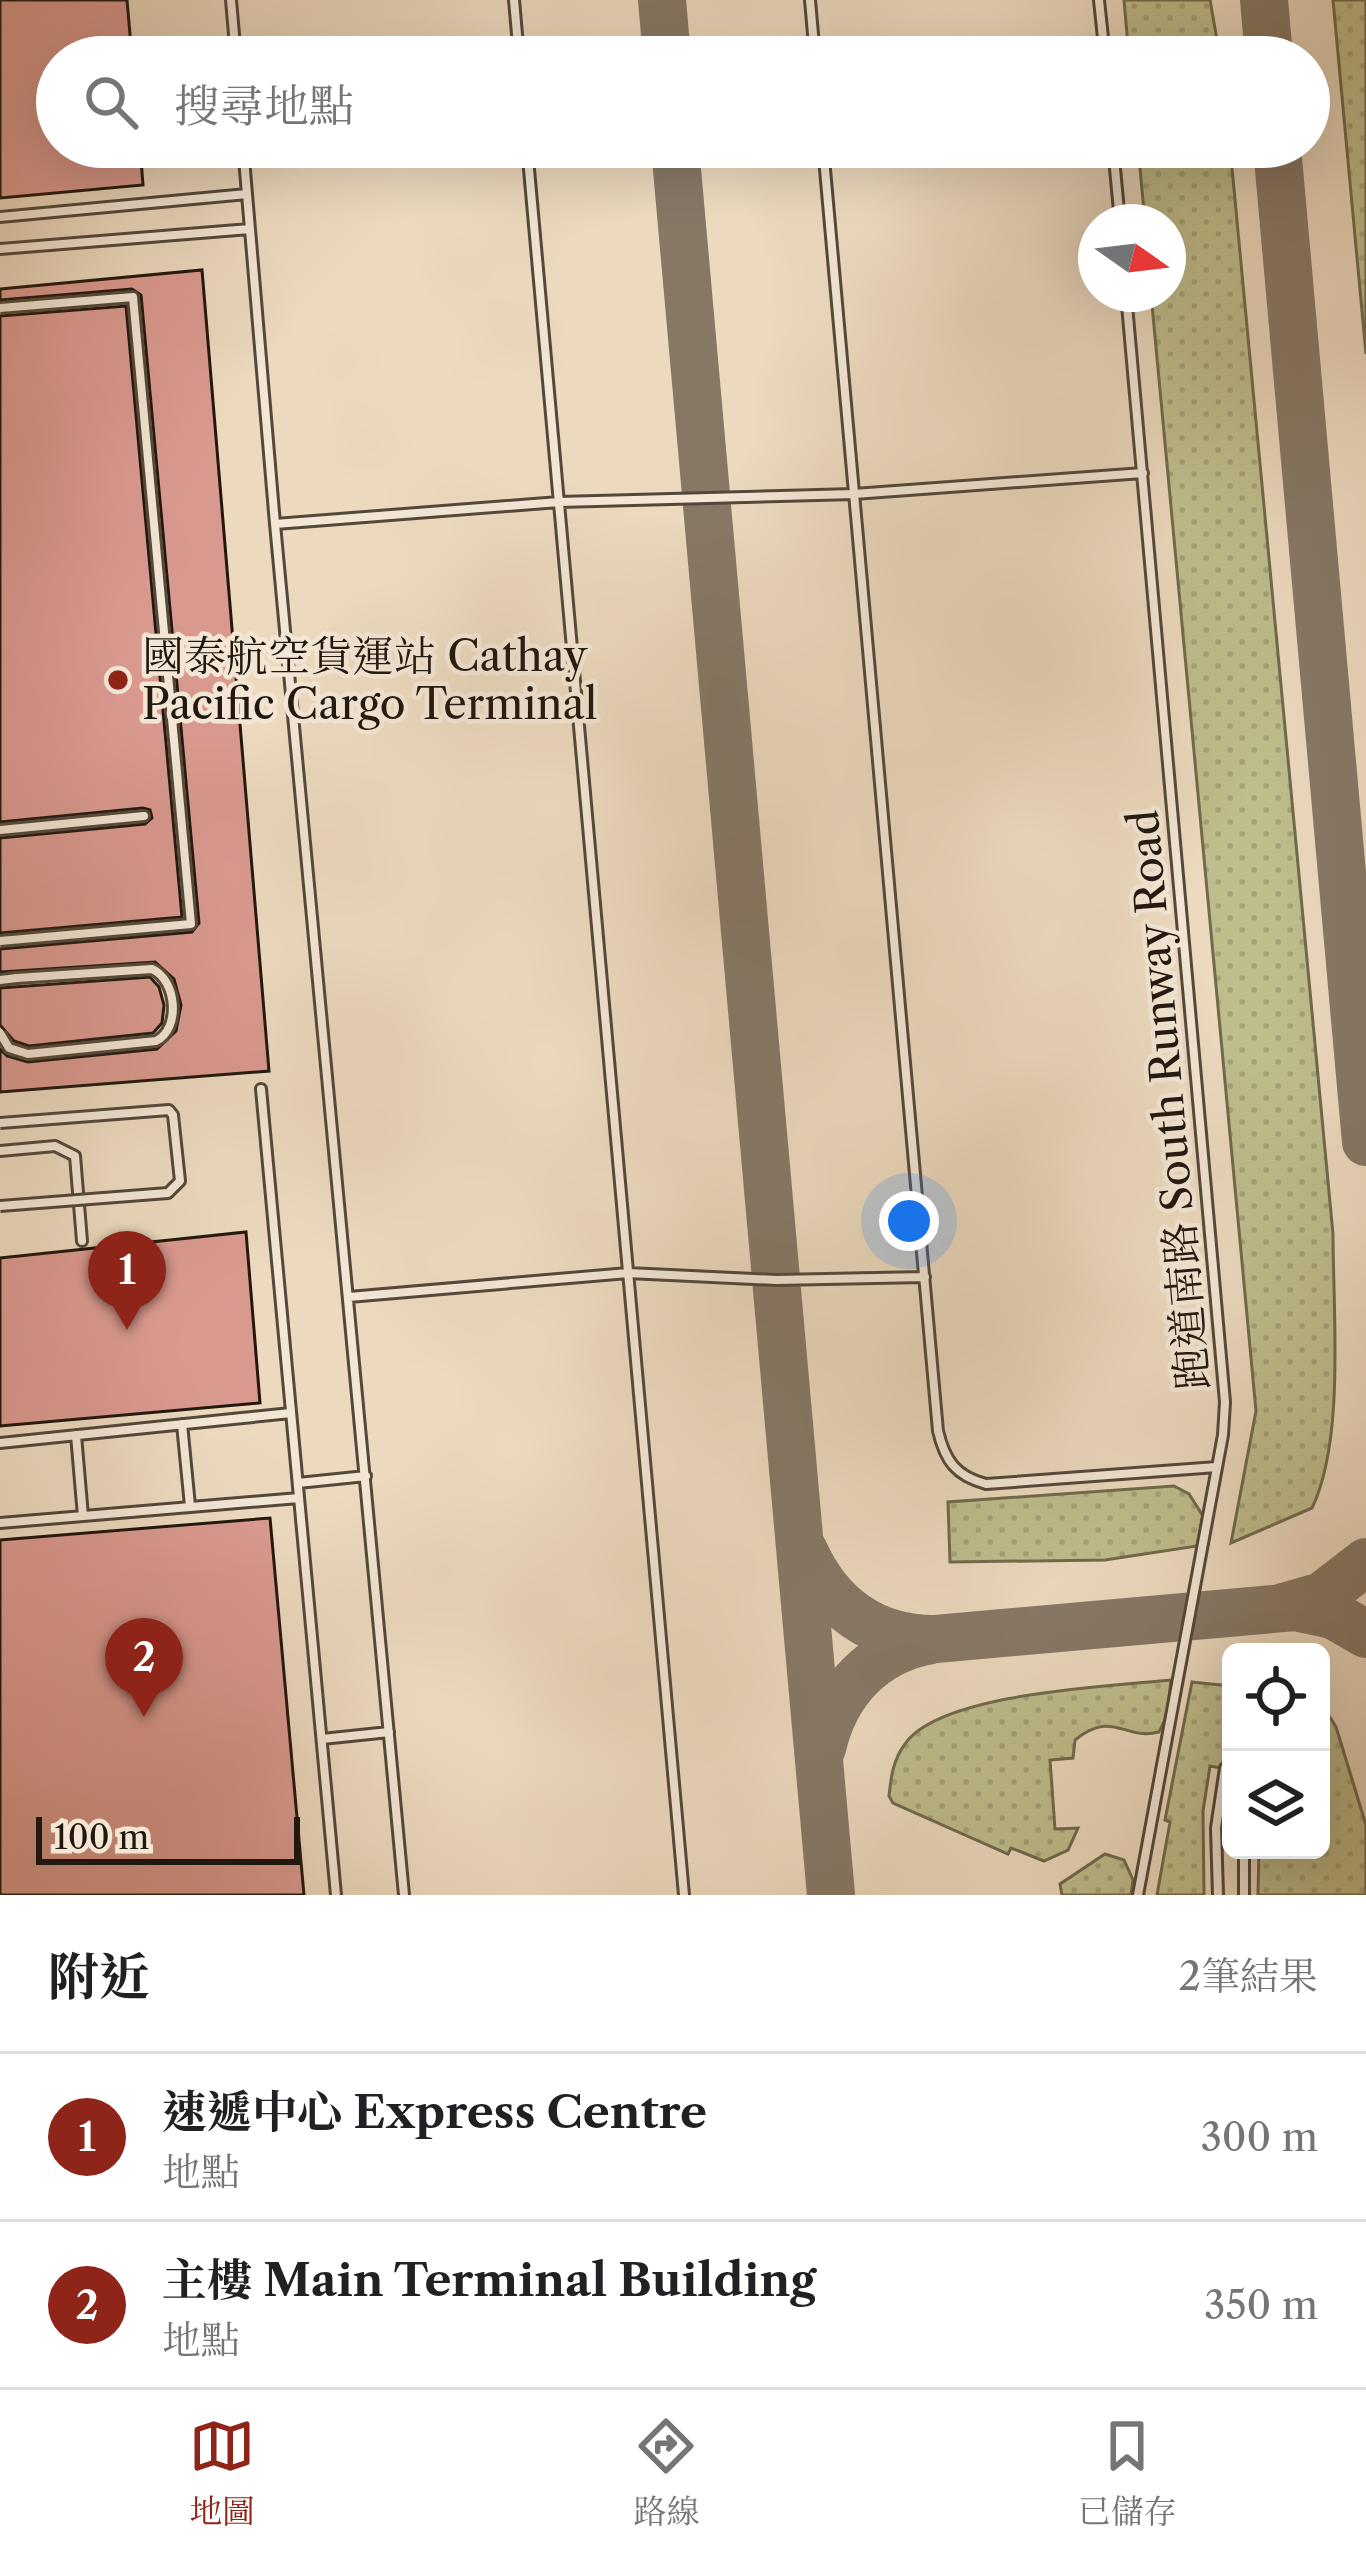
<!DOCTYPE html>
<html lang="zh-TW">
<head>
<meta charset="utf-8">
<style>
	body { margin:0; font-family:"Libre Caslon Text","Noto Serif TC",serif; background:#f6f6f6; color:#202124 }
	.controls { position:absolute; right:36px; bottom:36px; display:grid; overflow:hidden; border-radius:18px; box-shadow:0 12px 48px #0002 }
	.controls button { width:108px; height:108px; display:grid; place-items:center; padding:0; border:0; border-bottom:3px solid #e0e0e0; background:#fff; color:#202124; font:60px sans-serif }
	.compass { position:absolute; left:1078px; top:204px; width:108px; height:108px; border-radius:50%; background:#fff; box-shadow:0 12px 48px #0002; rotate:104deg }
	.scale { position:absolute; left:36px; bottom:30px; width:264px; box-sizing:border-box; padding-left:12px; border:6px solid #22180f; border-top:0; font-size:33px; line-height:42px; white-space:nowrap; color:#22180f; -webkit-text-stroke:9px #f3e6d5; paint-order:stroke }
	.you { position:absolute; left:909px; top:1221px; width:42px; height:42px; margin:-30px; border:9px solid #fff; border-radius:50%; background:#1a73e8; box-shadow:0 0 0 18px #1a73e833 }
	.badge { display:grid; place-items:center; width:78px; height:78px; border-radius:50%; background:#8f2418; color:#fff; font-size:39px; font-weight:700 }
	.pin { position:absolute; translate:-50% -99px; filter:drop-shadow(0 3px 6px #0008) }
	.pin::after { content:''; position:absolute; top:63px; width:42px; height:36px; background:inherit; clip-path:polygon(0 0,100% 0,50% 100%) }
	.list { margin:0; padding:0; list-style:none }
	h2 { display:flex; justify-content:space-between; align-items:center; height:156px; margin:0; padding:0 48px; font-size:51px }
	h2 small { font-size:39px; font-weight:400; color:#757577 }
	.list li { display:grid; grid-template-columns:78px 1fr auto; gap:36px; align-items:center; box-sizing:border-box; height:168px; padding:0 48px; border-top:3px solid #e0e0e0 }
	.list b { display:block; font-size:45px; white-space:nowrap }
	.list p { margin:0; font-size:39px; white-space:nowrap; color:#757577 }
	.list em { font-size:39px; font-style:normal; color:#757577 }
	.icon { flex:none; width:66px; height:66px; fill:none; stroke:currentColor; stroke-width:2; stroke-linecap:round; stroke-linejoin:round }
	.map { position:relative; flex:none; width:1366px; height:1895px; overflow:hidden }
	.search { position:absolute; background:#fff; box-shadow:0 12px 48px #0002; left:36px; right:36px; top:36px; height:132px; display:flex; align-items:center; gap:30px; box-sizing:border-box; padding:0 42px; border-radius:66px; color:#757577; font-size:45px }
	.sheet { height:492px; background:#fff }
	nav { display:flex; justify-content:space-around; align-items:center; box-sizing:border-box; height:168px; border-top:3px solid #e0e0e0; background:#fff; font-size:33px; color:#757577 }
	nav a { display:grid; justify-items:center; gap:6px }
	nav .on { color:#8f2418 }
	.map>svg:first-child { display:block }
	.grass { fill:url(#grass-dots); stroke:#706a4e; stroke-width:3 }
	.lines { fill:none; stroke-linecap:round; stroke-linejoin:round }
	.taxiway { stroke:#877866; stroke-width:48 }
	.building { fill:#da998f; stroke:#22180f; stroke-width:3 }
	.service-casing { stroke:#54483b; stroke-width:14 }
	.service { stroke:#f3e6d5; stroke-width:8 }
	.service-bridge-casing { stroke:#54483b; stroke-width:14; stroke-linecap:butt }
	.service-bridge { stroke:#f3e6d5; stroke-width:8 }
	.poi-dot { fill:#8f2418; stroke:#f3e6d5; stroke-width:4.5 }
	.labels { text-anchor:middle; stroke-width:9; stroke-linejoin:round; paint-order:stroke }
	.poi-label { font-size:42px; fill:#22180f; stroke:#f3e6d5; text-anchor:start }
	.street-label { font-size:42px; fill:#22180f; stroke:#f3e6d5 }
</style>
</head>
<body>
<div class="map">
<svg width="1366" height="1895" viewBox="0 0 1366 1895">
	<defs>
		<pattern id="grass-dots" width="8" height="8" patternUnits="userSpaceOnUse" patternTransform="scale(3)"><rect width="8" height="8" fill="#bfbd8c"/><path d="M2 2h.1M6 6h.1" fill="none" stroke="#a4a278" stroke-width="1.8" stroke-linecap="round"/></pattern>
	</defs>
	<rect width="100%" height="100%" fill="#ecd9be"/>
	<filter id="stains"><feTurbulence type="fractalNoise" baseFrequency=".00167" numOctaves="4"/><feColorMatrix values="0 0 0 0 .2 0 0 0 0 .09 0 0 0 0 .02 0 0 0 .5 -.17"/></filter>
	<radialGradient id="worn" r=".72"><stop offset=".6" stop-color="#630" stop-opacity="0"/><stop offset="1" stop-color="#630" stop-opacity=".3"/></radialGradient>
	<!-- grass -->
	<path class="grass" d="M1124,0h86l10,57h-91z
		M1333,0h33v354z
		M1138,147h92l103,1087c0,78 12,206 -21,274l-81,35 25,-132 -105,-1117h17v-72h-23z
		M1174,1486l15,8 14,22 -6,30 -92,14 -155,2 -2,-60z
		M1171,1680l-4,36 -8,16c-36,9 -45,-23 -84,8l-2,18 -23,2 5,69 23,-1 -10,22 -24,11 -33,-13 -3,6 -115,-51 -4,-7c2,-19 4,-36 16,-52 35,-51 206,-58 266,-64z
		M1192,1682l39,4v84l-21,-4 -7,45 1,84h-47l13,-73 -5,-2z
		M1321,1703l15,24 30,98v70h-108l1,-45h62z
		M1105,1854l19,6 9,20 -2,15h-69l-2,-11z"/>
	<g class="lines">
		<!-- taxiway -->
		<path class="taxiway" d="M662,0l5,57
			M1264,0l5,57
			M675,147l156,1748
			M1277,147l89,995
			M804,1551c25,56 70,89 132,88l359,-32 38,8 33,19
			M1283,1607l39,-11 44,-34
			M822,1748c13,-57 51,-98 109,-108"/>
	</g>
	<!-- building -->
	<path class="building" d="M0,0h127l5,57h-75v90h83l3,38 -143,13z
		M202,270l67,801 -269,21v-43l7,7 21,6 129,-13 19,-18 5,-26 -7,-26 -19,-17 -155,10v-23l192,-17 7,-9 -58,-628 -9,-6 -132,11v-11z
		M126,306l56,611 -182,16v-95l145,-14 7,-6 -2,-8 -7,-2 -143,14v-506z
		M150,977l9,10 5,18 -2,18 -9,10 -124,13 -15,-5 -14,-16v-37z
		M246,1232l14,171 -260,23v-168z
		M270,1518l34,377h-304v-355z"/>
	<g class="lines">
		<defs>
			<path id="service" d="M231,0l5,57
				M514,0l5,57
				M810,0l5,57
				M1099,0l6,57
				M243,147l32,377 129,1371
				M527,147l157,1748
				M823,147l115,1284c7,30 18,45 48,53l231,-17
				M1113,147l7,75
				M0,217l247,-23
				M0,249l250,-20
				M1126,294l99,1108 -2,33 -85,460
				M275,524l284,-22 295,-8 289,-21
				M0,830l144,-14
				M0,980l17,-2
				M261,1089l75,806
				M0,1151l55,-5 20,10 7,85
				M349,1297l279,-24 148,7 149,-3
				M182,1424l8,82
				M76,1435l7,81
				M0,1443l291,-30
				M298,1483l68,-7
				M0,1523l299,-25
				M322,1739l67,-7
				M1218,1895l-2,-67 9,-60
				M1244,1895v-45"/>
		</defs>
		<!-- service casing -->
		<use href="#service" class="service-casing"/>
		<!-- service -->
		<use href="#service" class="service"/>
		<defs>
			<path id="service-bridge" d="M0,308l133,-11 58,627 -191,17
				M0,1033l9,15 19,6 128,-13c25,-12 21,-61 -4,-72l-135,9
				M0,1123l169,-13 4,5 7,66 -12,12 -168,13"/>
		</defs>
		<!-- service-bridge casing -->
		<use href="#service-bridge" class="service-bridge-casing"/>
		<!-- service-bridge -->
		<use href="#service-bridge" class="service-bridge"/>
	</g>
	<!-- markers -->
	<circle class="poi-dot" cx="118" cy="680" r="12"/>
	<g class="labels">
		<!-- poi labels -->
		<g class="poi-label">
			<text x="142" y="671">國泰航空貨運站 Cathay<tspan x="142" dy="48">Pacific Cargo Terminal</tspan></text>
		</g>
		<!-- street labels -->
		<g class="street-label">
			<text transform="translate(1168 1100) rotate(-95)" y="15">跑道南路 South Runway Road</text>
		</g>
	</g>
	<rect width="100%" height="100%" filter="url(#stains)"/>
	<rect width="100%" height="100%" fill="url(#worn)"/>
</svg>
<div class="controls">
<button><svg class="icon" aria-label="locate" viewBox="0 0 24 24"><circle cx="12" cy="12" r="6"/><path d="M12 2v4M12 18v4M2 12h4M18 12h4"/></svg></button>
<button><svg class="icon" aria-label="layers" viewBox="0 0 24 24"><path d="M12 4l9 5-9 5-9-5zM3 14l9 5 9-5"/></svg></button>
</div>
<svg class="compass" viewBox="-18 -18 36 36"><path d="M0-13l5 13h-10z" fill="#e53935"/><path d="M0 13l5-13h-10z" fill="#757577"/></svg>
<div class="scale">100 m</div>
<div class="you"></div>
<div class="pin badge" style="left:127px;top:1330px">1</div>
<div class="pin badge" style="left:144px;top:1717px">2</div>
<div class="search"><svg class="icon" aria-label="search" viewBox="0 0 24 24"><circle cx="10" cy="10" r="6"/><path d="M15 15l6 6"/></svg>搜尋地點</div>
</div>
<section class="sheet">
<h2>附近<small>2筆結果</small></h2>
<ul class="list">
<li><span class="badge">1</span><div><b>速遞中心 Express Centre</b><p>地點</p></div><em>300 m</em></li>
<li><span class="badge">2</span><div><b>主樓 Main Terminal Building</b><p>地點</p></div><em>350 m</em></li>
</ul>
</section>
<nav>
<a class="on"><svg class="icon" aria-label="map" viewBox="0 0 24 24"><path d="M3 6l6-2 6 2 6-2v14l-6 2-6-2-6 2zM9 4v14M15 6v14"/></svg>地圖</a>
<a><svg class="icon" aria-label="directions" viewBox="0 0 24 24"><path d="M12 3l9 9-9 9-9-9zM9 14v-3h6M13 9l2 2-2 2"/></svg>路線</a>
<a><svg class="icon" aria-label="saved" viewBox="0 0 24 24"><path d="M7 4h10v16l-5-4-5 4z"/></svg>已儲存</a>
</nav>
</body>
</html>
